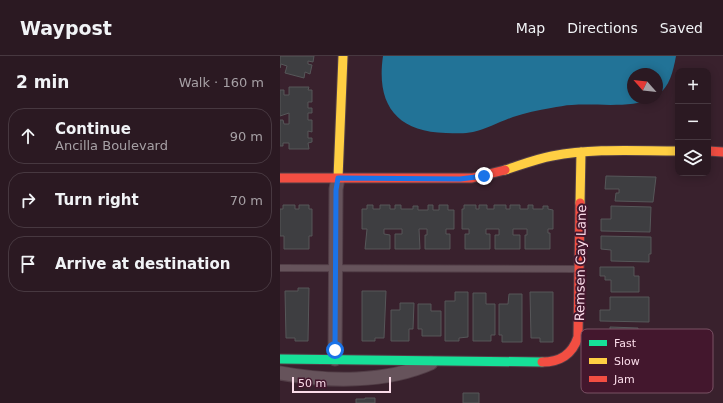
<!DOCTYPE html>
<html lang="en">
<head>
<meta charset="utf-8">
<style>
	body { margin:0; font-family:"DejaVu Sans",sans-serif; background:#33222a; color:#f1f3f6 }
	.controls { position:absolute; right:12px; top:12px; display:grid; overflow:hidden; border-radius:8px; box-shadow:0 2px 10px #0003 }
	.controls button { width:36px; height:36px; display:grid; place-items:center; padding:0; border:0; border-bottom:1px solid #473840; background:#2b1922; color:#f1f3f6; font:20px sans-serif }
	.compass { position:absolute; left:347px; top:12px; width:36px; height:36px; border-radius:50%; background:#2b1922; box-shadow:0 2px 10px #0003; rotate:297deg }
	.scale { position:absolute; left:12px; bottom:10px; width:99px; box-sizing:border-box; padding-left:4px; border:2px solid #fadce9; border-top:0; font-size:11px; line-height:14px; white-space:nowrap; color:#fadce9; -webkit-text-stroke:3px #43172d; paint-order:stroke }
	.stop { position:absolute; width:12px; height:12px; margin:-9px; border:3px solid #1a73e8; border-radius:50%; background:#fff }
	.stop.end { background:#1a73e8; border-color:#fff; box-shadow:0 1px 4px #0008 }
	.list { margin:0; padding:0; list-style:none }
	h2 { display:flex; justify-content:space-between; align-items:center; height:52px; margin:0; padding:0 16px; font-size:17px }
	h2 small { font-size:13px; font-weight:400; color:#a6a0a5 }
	.list li { display:grid; grid-template-columns:26px 1fr auto; gap:12px; align-items:center; box-sizing:border-box; height:56px; margin:0 8px 8px; padding:0 8px; border:1px solid #473840; border-radius:16px }
	.list b { display:block; font-size:15px; white-space:nowrap }
	.list p { margin:0; font-size:13px; white-space:nowrap; color:#a6a0a5 }
	.list em { font-size:13px; font-style:normal; color:#a6a0a5 }
	.icon { flex:none; width:22px; height:22px; fill:none; stroke:currentColor; stroke-width:2; stroke-linecap:round; stroke-linejoin:round }
	.map { position:relative; flex:none; width:443px; height:347px; overflow:hidden }
	header { display:flex; align-items:center; gap:24px; box-sizing:border-box; height:56px; padding:0 20px; background:#2b1922; border-bottom:1px solid #473840 }
	header strong { font-size:19px }
	nav { display:flex; gap:22px; margin-inline-start:auto; font-size:14px }
	main { display:flex }
	aside { flex:1; background:#2b1922 }
	.map>svg:first-child { display:block }
	.water { fill:#227397 }
	.building { fill:#3e3e41; stroke:#565759 }
	.lines { fill:none; stroke-linecap:round; stroke-linejoin:round }
	.lane-casing { stroke:#523e47; stroke-width:8 }
	.street-casing { stroke:#523e47; stroke-width:15 }
	.fast-casing { stroke:#523e47; stroke-width:11 }
	.slow-casing { stroke:#523e47; stroke-width:11 }
	.jam-casing { stroke:#523e47; stroke-width:11 }
	.lane { stroke:#66535b; stroke-width:6 }
	.street { stroke:#66535b; stroke-width:13 }
	.fast { stroke:#16e098; stroke-width:9 }
	.slow { stroke:#ffcf43; stroke-width:9 }
	.jam { stroke:#f24e42; stroke-width:9 }
	.route { stroke:#1a73e8; stroke-width:5 }
	.labels { text-anchor:middle; stroke-width:4; stroke-linejoin:round; paint-order:stroke }
	.street-label { font-size:13px; fill:#fadce9; stroke:#43172d }
	.key { fill:#43172d; stroke:#7a5265; stroke-width:1 }
	.key-label { font-size:11px; fill:#fadce9 }
</style>
</head>
<body>
<header>
<strong>Waypost</strong>
<nav><a>Map</a><a>Directions</a><a>Saved</a></nav>
</header>
<main>
<aside>
<h2>2 min<small>Walk · 160 m</small></h2>
<ul class="list">
<li><svg class="icon" aria-label="ahead" viewBox="0 0 24 24"><path d="M12 20V5M6 11l6-6 6 6"/></svg><div><b>Continue</b><p>Ancilla Boulevard</p></div><em>90 m</em></li>
<li><svg class="icon" aria-label="right" viewBox="0 0 24 24"><path d="M7 20v-9h11M14 6l5 5-5 5"/></svg><div><b>Turn right</b></div><em>70 m</em></li>
<li><svg class="icon" aria-label="arrive" viewBox="0 0 24 24"><path d="M6 21V4h12l-3 4 3 4H6"/></svg><div><b>Arrive at destination</b></div></li>
</ul>
</aside>
<div class="map">
<svg width="443" height="347" viewBox="0 0 443 347">
	<rect width="100%" height="100%" fill="#39212d"/>
	<!-- water -->
	<path class="water" d="M103,0h293c-3,16 -6,30 -19,40v-22h-24v24h20c-22,11 -57,5 -81,7 -7,0 -14,2 -21,3 -13,2 -26,5 -38,9 -14,5 -26,12 -40,15 -9,2 -18,1 -27,1 -50,-1 -70,-29 -63,-77z"/>
	<!-- building -->
	<path class="building" d="M0,0h34l-1,6 -5,-1v3l4,1 -2,9 -5,-2 -1,6 -19,-5 2,-7 -6,-2 -1,4z
		M9,31h20l-1,3h4v12h-4v6h4v5h-4v7h4v12l-4,-1v7h4v4l-4,1 1,6h-20v-6h-6v3h-3v-26h3l1,4h5v-11l-9,3v-26h4v5h5z
		M326,120l50,1 -3,25 -38,-1 1,-8h3v-4h-14z
		M3,149h12v4h4v-4h10v4h3v27h-3v13h-25v-13h-4v-27h3z
		M87,149h6v4h7v-4h10v4h5v-4h6v4h12v-3h5v4h10v-5h5v5h6v-5h9v5h6v19h-8v5h4v15h-25v-14h2v-6h-8l1,20h-25v-15h7v-5h-18v5l6,1v14h-25l2,-20h-5v-20h5z
		M184,149h12v4h3v-4h8v4h7v-4h12v4h4v-4h10v4h8v-4h5v4h10v-3h5v3l5,1v19h-5v4h2v16h-25v-14h2v-6h-14v6h7v14h-25v-14h4v-6h-13v5h4v15h-25v-15h4v-5h-7v-20h2z
		M331,150l40,1 -1,25 -49,-1v-12h10z
		M321,180l50,1v17h-2v8l-38,-1v-11l-10,-1z
		M320,211h34v9h5v16h-28v-12h-6v-4h-5z
		M18,232h11l-1,53h-13v-3h-9l-1,-47h13z
		M82,235h24l-2,47h-9v3h-13z
		M175,236h13v45l-9,1v3h-14v-40h10z
		M250,236h23v50h-13v-4h-9z
		M193,237h13v11h9v31h-4v6h-18z
		M229,238h13v48h-20v-7h-3v-31h9z
		M330,241h39v25l-49,-1v-11h10z
		M120,247h14l-1,26h-4v12h-18v-31h9z
		M138,248h13v7h10v25h-19v-7h-4z
		M330,271l28,1 -1,16h-4l-1,10 -33,-1v-14h11z
		M183,337h16v10h-16z
		M85,342h10v5h-19v-4h9z"/>
	<g class="lines">
		<defs>
			<path id="lane" d="M0,212l298,1"/>
			<path id="street" d="M55,303l1,-170 2,-11
				M0,317c48,9 106,10 151,-10"/>
			<path id="fast" d="M0,303l262,3"/>
			<path id="slow" d="M225,114c16,-5 31,-11 47,-14 42,-8 84,-5 126,-5
				M58,122l5,-122
				M300,147l1,-51"/>
			<path id="jam" d="M428,95l15,1
				M0,122h192l33,-8
				M262,306c18,0 30,-7 36,-25l2,-134"/>
		</defs>
		<!-- lane casing -->
		<use href="#lane" class="lane-casing"/>
		<!-- street casing -->
		<use href="#street" class="street-casing"/>
		<!-- fast casing -->
		<use href="#fast" class="fast-casing"/>
		<!-- slow casing -->
		<use href="#slow" class="slow-casing"/>
		<!-- jam casing -->
		<use href="#jam" class="jam-casing"/>
		<!-- lane -->
		<use href="#lane" class="lane"/>
		<!-- street -->
		<use href="#street" class="street"/>
		<!-- fast -->
		<use href="#fast" class="fast"/>
		<!-- slow -->
		<use href="#slow" class="slow"/>
		<!-- jam -->
		<use href="#jam" class="jam"/>
	</g>
	<g class="lines">
		<!-- route -->
		<path class="route" d="M55,294l1,-160 2,-12 122,1 24,-3"/>
	</g>
	<g class="labels">
		<!-- street labels -->
		<g class="street-label">
			<text transform="translate(300 207) rotate(-89)" y="5">Remsen Cay Lane</text>
		</g>
	</g>
	<!-- legend -->
	<rect x="301" y="273" width="132" height="64" rx="6" class="key"/>
	<rect x="309" y="284" width="18" height="6" fill="#16e098"/>
	<rect x="309" y="302" width="18" height="6" fill="#ffcf43"/>
	<rect x="309" y="320" width="18" height="6" fill="#f24e42"/>
	<g class="key-label">
		<text x="334" y="291">Fast</text>
		<text x="334" y="309">Slow</text>
		<text x="334" y="327">Jam</text>
	</g>
</svg>
<div class="controls">
<button>+</button>
<button>−</button>
<button><svg class="icon" aria-label="layers" viewBox="0 0 24 24"><path d="M12 4l9 5-9 5-9-5zM3 14l9 5 9-5"/></svg></button>
</div>
<svg class="compass" viewBox="-18 -18 36 36"><path d="M0-13l5 13h-10z" fill="#e53935"/><path d="M0 13l5-13h-10z" fill="#a6a0a5"/></svg>
<div class="scale">50 m</div>
<div class="stop" style="left:55px;top:294px"></div>
<div class="stop end" style="left:204px;top:120px"></div>
</div>
</main>
</body>
</html>
